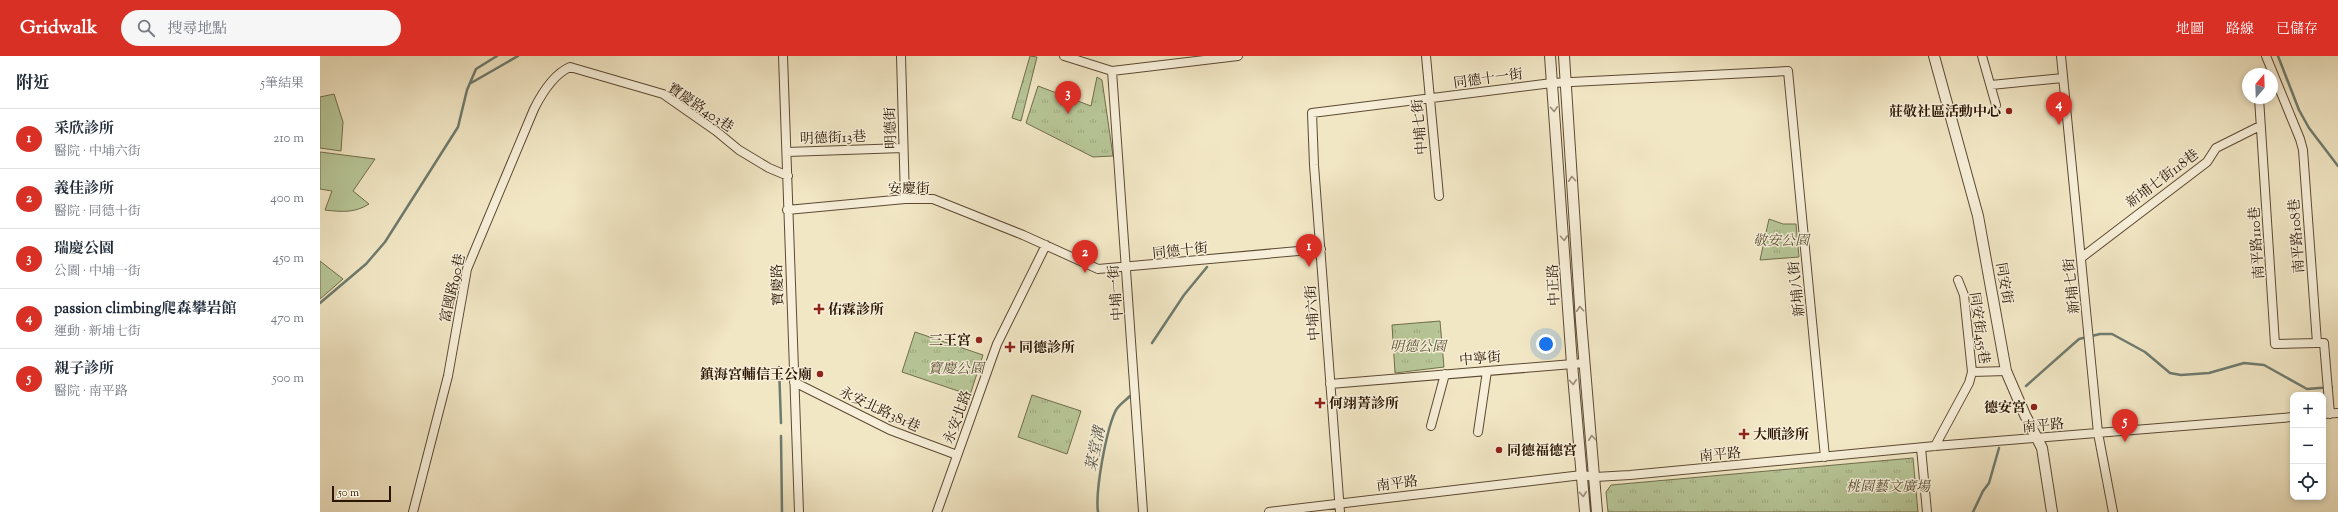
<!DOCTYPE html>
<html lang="zh-TW">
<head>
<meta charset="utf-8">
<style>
	body { margin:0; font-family:"Sorts Mill Goudy","Noto Serif TC",serif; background:#f6f6f7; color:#1f2937 }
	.controls { position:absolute; right:12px; bottom:12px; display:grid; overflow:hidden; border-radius:8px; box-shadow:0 2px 6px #0003 }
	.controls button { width:36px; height:36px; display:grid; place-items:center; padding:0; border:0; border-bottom:1px solid #e0e1e3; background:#fff; color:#1f2937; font:20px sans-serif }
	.compass { position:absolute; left:1922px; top:12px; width:36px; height:36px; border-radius:50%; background:#fff; box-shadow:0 2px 6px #0003; rotate:19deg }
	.scale { position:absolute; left:12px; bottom:10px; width:59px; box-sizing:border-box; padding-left:4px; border:2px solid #2a1502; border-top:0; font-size:11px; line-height:14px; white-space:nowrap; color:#2a1502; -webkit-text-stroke:3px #f7efd9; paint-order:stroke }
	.you { position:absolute; left:1226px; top:288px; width:14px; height:14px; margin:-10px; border:3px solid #fff; border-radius:50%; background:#1a73e8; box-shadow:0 0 0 6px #1a73e833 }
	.badge { display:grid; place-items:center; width:26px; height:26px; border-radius:50%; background:#d93025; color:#fff; font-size:13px; font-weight:700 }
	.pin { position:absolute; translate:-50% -33px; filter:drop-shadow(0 1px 2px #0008) }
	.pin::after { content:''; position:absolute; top:21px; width:14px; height:12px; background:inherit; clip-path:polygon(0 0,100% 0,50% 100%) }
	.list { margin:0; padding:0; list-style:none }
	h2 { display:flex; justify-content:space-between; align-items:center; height:52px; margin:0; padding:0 16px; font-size:17px }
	h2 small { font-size:13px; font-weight:400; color:#747a83 }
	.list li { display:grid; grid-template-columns:26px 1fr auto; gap:12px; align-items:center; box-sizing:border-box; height:60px; padding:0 16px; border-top:1px solid #e0e1e3 }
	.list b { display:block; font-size:15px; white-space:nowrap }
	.list p { margin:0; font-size:13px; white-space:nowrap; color:#747a83 }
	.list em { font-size:13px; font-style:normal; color:#747a83 }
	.icon { flex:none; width:22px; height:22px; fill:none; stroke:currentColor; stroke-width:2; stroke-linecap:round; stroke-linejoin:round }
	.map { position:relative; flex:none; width:2018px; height:456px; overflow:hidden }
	header { display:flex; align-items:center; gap:24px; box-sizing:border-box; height:56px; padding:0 20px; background:#d93025; color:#fff }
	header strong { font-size:19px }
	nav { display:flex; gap:22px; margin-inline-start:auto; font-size:14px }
	.search { width:280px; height:36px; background:#f6f6f7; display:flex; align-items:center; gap:10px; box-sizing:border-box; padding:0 14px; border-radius:22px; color:#747a83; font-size:15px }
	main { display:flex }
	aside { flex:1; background:#fff }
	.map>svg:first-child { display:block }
	.grass { fill:#b7c697; stroke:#706e4c }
	.park { fill:url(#park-tufts); stroke:#706e4c }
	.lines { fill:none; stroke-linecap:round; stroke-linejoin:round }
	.stream { stroke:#6e7b6f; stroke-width:2.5 }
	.minor-casing { stroke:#5c4a33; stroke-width:10 }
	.tertiary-casing { stroke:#5c4a33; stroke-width:12 }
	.minor { stroke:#f7efd9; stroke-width:8 }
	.tertiary { stroke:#f7efd9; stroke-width:10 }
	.oneway { stroke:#9b8d78 }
	.poi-dot { fill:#8f2418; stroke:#f7efd9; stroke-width:1.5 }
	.labels { text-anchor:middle; stroke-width:3; stroke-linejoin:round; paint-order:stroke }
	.street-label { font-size:14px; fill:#2a1502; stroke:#f7efd9 }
	.poi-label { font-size:14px; font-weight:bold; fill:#2a1502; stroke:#f7efd9; text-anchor:start }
	.park-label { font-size:14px; font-style:italic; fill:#5b5336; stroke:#f7efd9 }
	.water-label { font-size:15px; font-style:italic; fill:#525042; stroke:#f7efd9 }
</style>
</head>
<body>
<header>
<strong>Gridwalk</strong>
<div class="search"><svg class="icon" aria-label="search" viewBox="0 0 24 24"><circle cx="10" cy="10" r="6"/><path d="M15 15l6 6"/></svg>搜尋地點</div>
<nav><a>地圖</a><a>路線</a><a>已儲存</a></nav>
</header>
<main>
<aside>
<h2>附近<small>5筆結果</small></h2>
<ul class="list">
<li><span class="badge">1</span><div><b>采欣診所</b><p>醫院 · 中埔六街</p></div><em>210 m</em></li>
<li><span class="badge">2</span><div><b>義佳診所</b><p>醫院 · 同德十街</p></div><em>400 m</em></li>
<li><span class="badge">3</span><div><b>瑞慶公園</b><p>公園 · 中埔一街</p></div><em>450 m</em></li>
<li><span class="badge">4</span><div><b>passion climbing爬森攀岩館</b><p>運動 · 新埔七街</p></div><em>470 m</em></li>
<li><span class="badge">5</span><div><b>親子診所</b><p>醫院 · 南平路</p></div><em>500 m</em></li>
</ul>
</aside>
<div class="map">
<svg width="2018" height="456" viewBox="0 0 2018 456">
	<defs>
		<pattern id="park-tufts" width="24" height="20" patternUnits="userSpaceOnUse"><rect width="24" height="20" fill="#b7c697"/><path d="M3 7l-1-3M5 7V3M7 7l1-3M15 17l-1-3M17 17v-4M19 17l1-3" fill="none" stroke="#9ea980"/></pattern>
	</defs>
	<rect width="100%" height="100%" fill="#f2e7c5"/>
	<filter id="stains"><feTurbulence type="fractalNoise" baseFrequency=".005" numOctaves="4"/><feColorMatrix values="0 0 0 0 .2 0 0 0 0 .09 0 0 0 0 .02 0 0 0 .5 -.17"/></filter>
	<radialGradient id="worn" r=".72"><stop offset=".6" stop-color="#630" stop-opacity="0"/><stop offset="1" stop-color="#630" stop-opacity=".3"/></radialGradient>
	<!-- grass -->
	<path class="grass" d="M14,38l9,28 -2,29 -21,-3v-51z
		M0,96l55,7 -22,32 16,13c-14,9 -27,8 -44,6l7,-19 -12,-2z
		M0,205l23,18 -23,20z"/>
	<!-- park -->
	<path class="park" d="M710,0l7,1 -16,64 -9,-3z
		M777,21l5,3 11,76 -20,1 -67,-34 12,-37 53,20z
		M1449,163l14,5h13l3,33 -39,3z
		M1120,265l4,46 -49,6 -3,-48z
		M595,276l68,23 -13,40 -68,-23z
		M712,339l49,16 -14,43 -49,-17z
		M1593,402l5,54h-310l-2,-20 5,-7z"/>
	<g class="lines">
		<!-- stream -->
		<path class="stream" d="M1958,0l21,54 10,18 29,38
			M151,27l47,-27
			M0,247l46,-39 19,-22 73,-115 9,-37 9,-21 21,-13
			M832,287l32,-48 23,-28
			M459,311l2,56
			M1706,330l53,-47 21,-5h12l33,18 25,21 11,2 28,-2 35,-10 20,2 43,24 25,-2
			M461,380l1,76
			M778,456c-3,-21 8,-80 17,-100 2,-6 10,-11 15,-16
			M1653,456l10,-21 6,-8 10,-35"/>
		<defs>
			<path id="minor" d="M463,0l16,456
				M581,0l4,143
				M744,0l48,15 126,-15
				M1106,0l13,140
				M1662,0l14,49
				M1741,0l37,377 15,79
				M1946,0l34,83 3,11 14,193h7l6,71
				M792,15l31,441
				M1671,29l72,-7
				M1939,42l16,246 42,-1
				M467,96l116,-4
				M467,154l118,-11h28l90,36 75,34 223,-20
				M1761,202l126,-96 9,-14 44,-22
				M1638,224l6,15 8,77 34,-1
				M474,326l96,48 67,25
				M1010,328l255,-21
				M2003,358l15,-1
				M1111,370l14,-52
				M1158,376l9,-61
				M1615,390l34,-63 3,-11
				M1601,392l6,64
				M93,456l35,-136 19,-107 67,-160c8,-16 20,-35 36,-42l93,27 53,37 23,19 30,18 19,8
				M617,456l60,-168 49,-99
				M949,456l313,-37 13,2 35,-2 305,-29 358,-29
				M1020,456l-26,-347 -2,-52 240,-30 236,-12 37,386"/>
			<path id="tertiary" d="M1230,0l22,308 13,148
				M1244,0l17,265 16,191
				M1614,0l44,160 28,155 19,44 17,33 10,64"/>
		</defs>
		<!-- minor casing -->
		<use href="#minor" class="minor-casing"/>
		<!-- tertiary casing -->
		<use href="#tertiary" class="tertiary-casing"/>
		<!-- minor -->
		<use href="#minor" class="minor"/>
		<!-- tertiary -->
		<use href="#tertiary" class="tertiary"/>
	</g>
	<!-- one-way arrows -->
	<defs><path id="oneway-chevron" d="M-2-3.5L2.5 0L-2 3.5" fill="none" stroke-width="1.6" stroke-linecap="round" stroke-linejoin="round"/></defs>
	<g class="oneway">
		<use href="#oneway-chevron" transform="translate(1234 53) rotate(86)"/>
		<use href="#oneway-chevron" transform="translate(1252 123) rotate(-94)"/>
		<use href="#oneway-chevron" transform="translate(1244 182) rotate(86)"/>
		<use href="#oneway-chevron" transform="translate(1260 253) rotate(-94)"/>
		<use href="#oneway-chevron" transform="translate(1253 326) rotate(85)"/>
		<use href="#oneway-chevron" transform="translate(1272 382) rotate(-95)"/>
		<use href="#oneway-chevron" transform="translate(1263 438) rotate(85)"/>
	</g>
	<!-- markers -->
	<g class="poi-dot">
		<circle cx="1689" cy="55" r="4"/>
		<path d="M497 247h4v4h4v4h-4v4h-4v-4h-4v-4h4z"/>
		<circle cx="659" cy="284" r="4"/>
		<path d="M688 285h4v4h4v4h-4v4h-4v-4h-4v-4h4z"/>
		<circle cx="500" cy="318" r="4"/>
		<path d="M998 341h4v4h4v4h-4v4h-4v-4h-4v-4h4z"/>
		<circle cx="1714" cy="351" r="4"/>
		<path d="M1422 372h4v4h4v4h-4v4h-4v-4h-4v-4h4z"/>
		<circle cx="1179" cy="394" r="4"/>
	</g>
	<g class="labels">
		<!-- street labels -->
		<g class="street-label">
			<text transform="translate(1168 22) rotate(-8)" y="5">同德十一街</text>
			<text transform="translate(381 51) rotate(34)" y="5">寶慶路403巷</text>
			<text transform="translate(1099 71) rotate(-95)" y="5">中埔七街</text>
			<text transform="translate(570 72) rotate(-92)" y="5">明德街</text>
			<text transform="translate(513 81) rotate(-2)" y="5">明德街13巷</text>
			<text transform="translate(1842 122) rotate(-37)" y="5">新埔七街118巷</text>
			<text transform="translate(589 132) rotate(-1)" y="5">安慶街</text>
			<text transform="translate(1976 180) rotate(-94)" y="5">南平路108巷</text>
			<text transform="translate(1936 187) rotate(-94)" y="5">南平路110巷</text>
			<text transform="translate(860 194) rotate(-6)" y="5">同德十街</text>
			<text transform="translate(1685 227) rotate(80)" y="5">同安街</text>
			<text transform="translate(457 229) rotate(-92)" y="5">寶慶路</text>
			<text transform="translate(1233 229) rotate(-93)" y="5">中正路</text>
			<text transform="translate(1751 230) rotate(-96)" y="5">新埔七街</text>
			<text transform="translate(132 232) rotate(-77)" y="5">富國路90巷</text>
			<text transform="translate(1476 233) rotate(-96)" y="5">新埔八街</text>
			<text transform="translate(795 237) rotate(-95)" y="5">中埔一街</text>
			<text transform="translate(992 257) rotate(-94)" y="5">中埔六街</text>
			<text transform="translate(1660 272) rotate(82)" y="5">同安街455巷</text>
			<text transform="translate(1160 302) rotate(-5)" y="5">中寧街</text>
			<text transform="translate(560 353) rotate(25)" y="5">永安北路381巷</text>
			<text transform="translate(637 361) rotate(-70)" y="5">永安北路</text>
			<text transform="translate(1723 369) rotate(-5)" y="5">南平路</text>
			<text transform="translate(1400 398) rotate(-5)" y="5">南平路</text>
			<text transform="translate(1077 427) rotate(-7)" y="5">南平路</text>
		</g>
		<!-- poi labels -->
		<g class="poi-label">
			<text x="1681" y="60" text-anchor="end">莊敬社區活動中心</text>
			<text x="508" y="258">佑霖診所</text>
			<text x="651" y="289" text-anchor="end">三王宮</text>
			<text x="699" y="296">同德診所</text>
			<text x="492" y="323" text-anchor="end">鎮海宮輔信王公廟</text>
			<text x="1009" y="352">何翊菁診所</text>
			<text x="1706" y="356" text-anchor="end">德安宮</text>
			<text x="1433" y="383">大順診所</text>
			<text x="1187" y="399">同德福德宮</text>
		</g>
		<!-- park labels -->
		<g class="park-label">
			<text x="1461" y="189">敬安公園</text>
			<text x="1098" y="295">明德公園</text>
			<text x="636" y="317">寶慶公園</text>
			<text x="1568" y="435">桃園藝文廣場</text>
		</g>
		<!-- water labels -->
		<g class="water-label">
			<text transform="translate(775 393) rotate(-78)" y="5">菜堂溝</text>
		</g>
	</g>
	<rect width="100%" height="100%" filter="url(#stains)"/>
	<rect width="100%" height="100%" fill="url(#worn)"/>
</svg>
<div class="controls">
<button>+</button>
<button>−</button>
<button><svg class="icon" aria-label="locate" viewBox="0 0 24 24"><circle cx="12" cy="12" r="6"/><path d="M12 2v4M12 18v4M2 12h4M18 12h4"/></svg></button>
</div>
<svg class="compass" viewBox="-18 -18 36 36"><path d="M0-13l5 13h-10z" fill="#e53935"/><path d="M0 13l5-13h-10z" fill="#747a83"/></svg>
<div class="scale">50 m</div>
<div class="you"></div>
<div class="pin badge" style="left:989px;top:211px">1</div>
<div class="pin badge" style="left:765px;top:217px">2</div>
<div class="pin badge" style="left:748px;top:58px">3</div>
<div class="pin badge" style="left:1739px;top:69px">4</div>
<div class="pin badge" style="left:1805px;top:386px">5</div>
</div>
</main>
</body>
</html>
